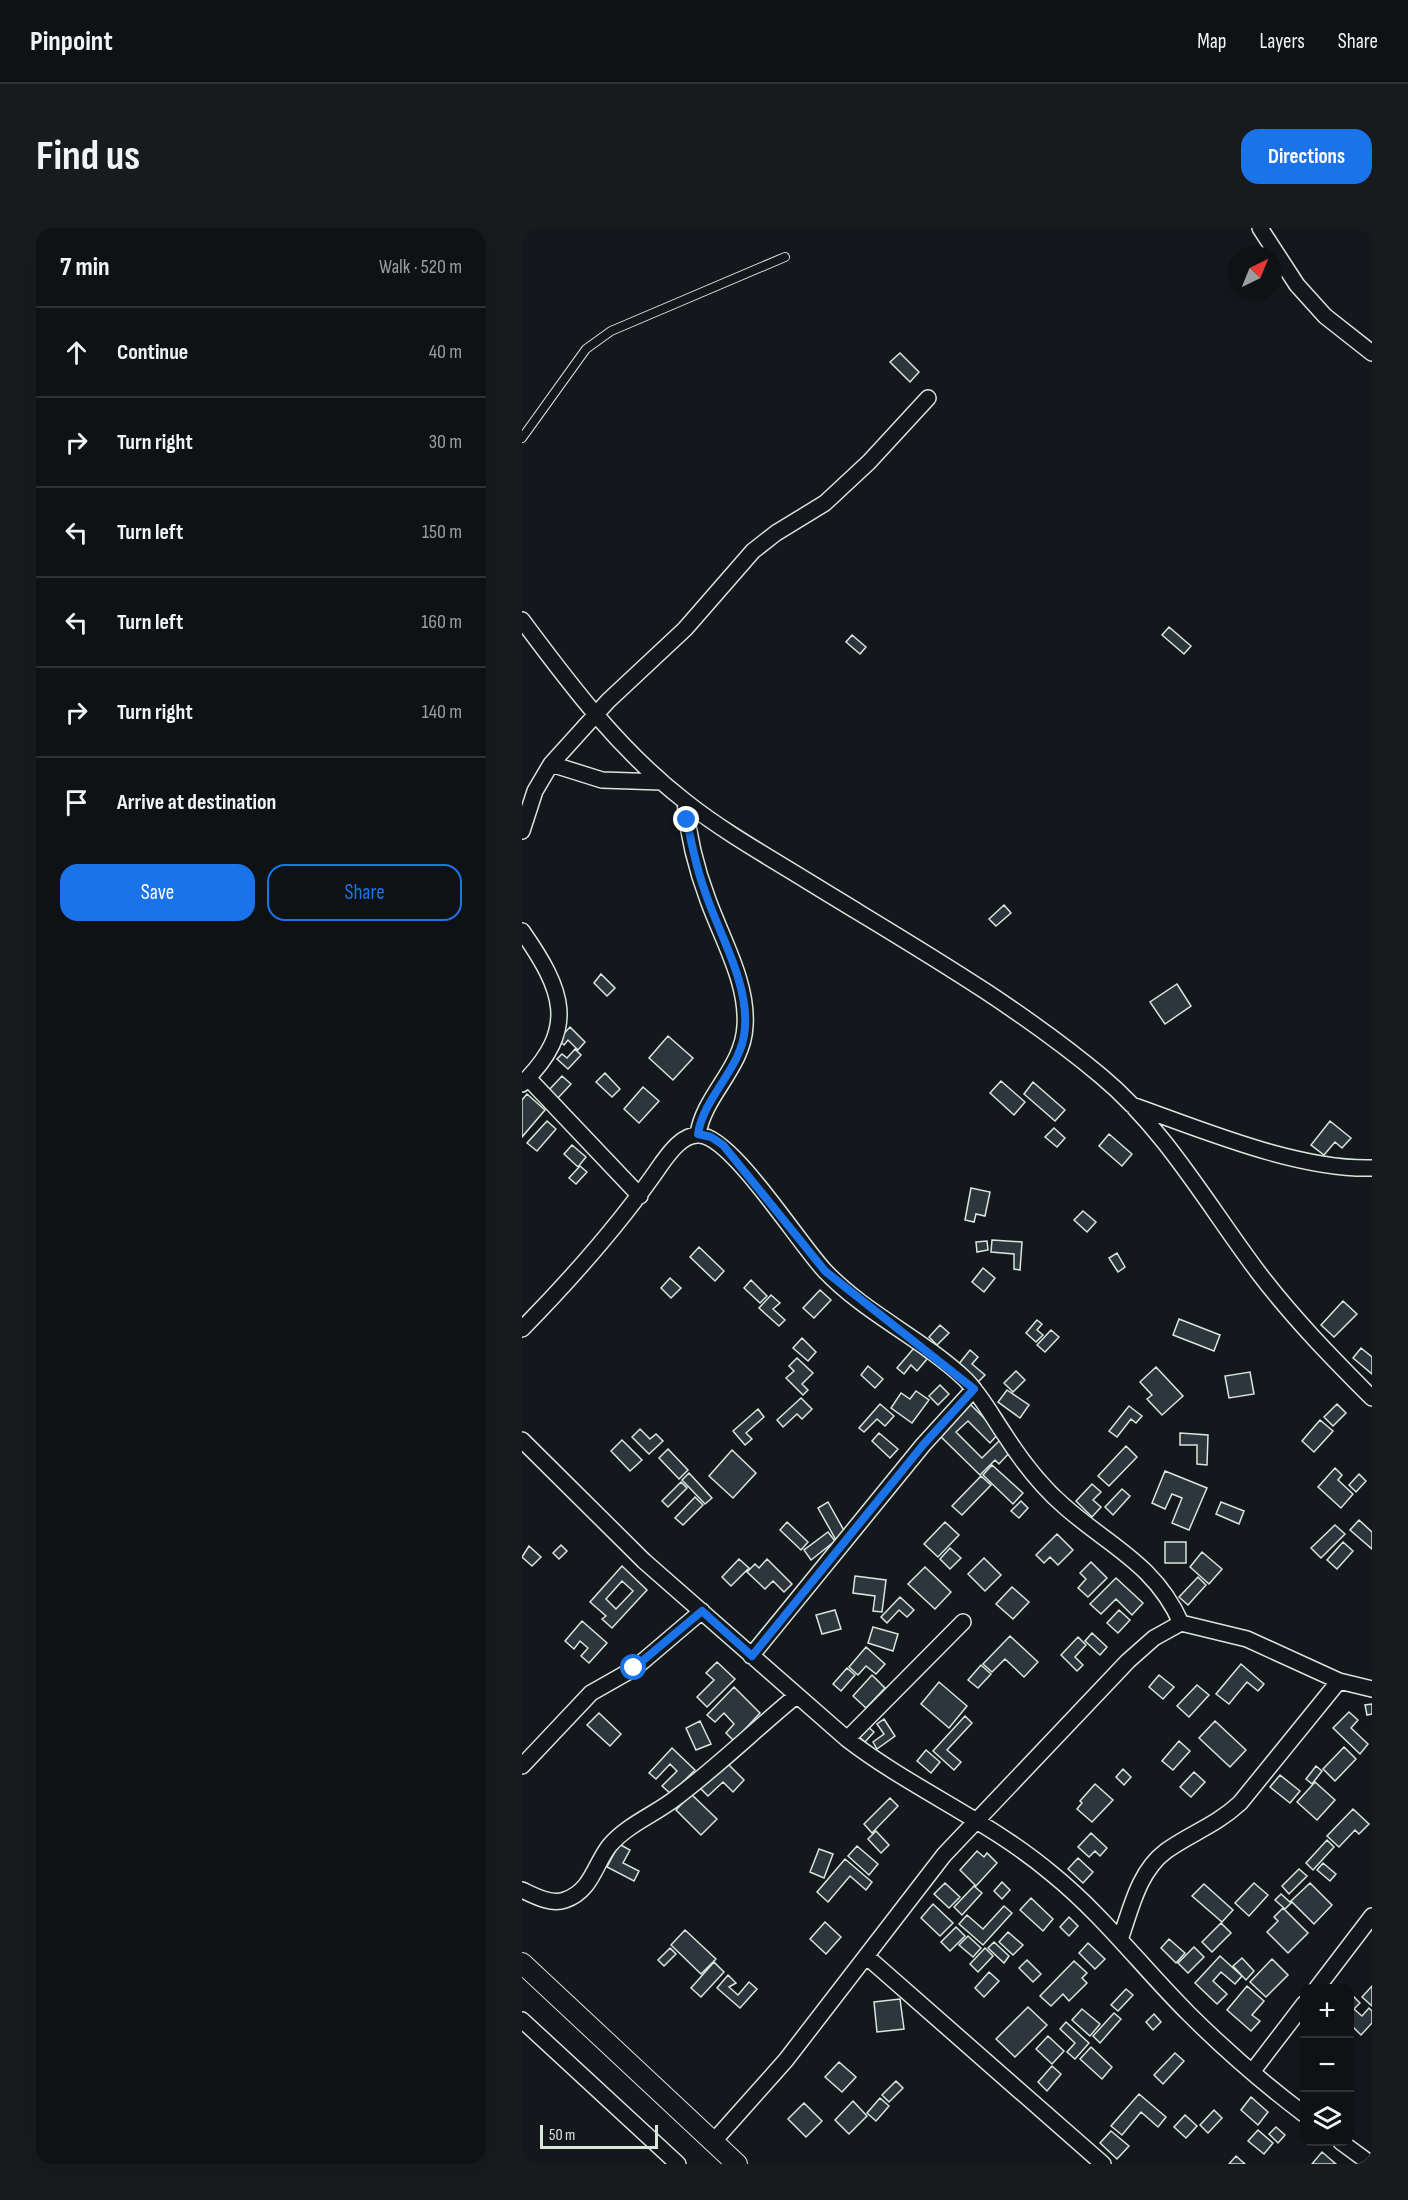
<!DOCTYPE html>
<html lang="en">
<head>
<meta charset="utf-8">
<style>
	body { margin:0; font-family:"Sofia Sans Condensed",sans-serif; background:#181b1e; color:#f1f3f6 }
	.controls { position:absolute; right:18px; bottom:18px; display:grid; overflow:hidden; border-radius:12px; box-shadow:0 6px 24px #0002 }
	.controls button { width:54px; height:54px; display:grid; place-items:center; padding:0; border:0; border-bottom:2px solid #2f3234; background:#0f1215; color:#f1f3f6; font:30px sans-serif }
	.compass { position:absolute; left:706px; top:18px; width:54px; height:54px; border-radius:50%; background:#0f1215; box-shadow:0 6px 24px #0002; rotate:43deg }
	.scale { position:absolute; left:18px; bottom:15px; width:118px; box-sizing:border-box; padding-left:6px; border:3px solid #d8e6dc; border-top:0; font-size:16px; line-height:21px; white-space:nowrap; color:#d8e6dc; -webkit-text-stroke:4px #14181c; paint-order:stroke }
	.stop { position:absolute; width:18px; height:18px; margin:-14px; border:4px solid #1a73e8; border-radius:50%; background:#fff }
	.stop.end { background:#1a73e8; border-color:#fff; box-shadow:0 2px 6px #0008 }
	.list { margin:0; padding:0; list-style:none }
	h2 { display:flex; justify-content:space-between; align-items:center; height:78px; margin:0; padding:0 24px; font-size:26px }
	h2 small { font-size:20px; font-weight:400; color:#9b9ea0 }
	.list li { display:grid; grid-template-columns:39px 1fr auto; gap:18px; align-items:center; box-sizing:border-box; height:90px; padding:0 24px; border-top:2px solid #2f3234 }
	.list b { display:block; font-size:22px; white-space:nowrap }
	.list em { font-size:20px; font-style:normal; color:#9b9ea0 }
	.actions { display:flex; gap:12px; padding:18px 24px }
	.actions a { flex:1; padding:14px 0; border:2px solid #1a73e8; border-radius:18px; text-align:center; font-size:21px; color:#1a73e8 }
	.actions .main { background:#1a73e8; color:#fff }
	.icon { flex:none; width:33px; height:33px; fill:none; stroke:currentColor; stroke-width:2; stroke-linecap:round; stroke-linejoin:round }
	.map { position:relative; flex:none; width:850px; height:1936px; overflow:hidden; border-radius:18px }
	header { display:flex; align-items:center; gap:36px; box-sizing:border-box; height:84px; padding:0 30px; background:#0f1215; border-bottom:2px solid #2f3234 }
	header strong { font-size:28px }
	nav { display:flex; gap:33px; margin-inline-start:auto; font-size:21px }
	.intro { display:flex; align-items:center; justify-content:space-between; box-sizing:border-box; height:144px; padding:0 36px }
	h1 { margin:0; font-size:42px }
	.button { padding:15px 27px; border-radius:18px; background:#1a73e8; color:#fff; font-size:21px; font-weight:700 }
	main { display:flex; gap:36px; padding:0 36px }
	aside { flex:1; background:#0f1215; border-radius:18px; box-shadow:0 6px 24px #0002 }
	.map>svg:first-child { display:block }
	.building { fill:#2c363c; stroke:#d8e6dc; stroke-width:1.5; fill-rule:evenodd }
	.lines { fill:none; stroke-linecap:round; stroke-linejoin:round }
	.lane-casing { stroke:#d8e6dc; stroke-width:10 }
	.street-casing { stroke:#d8e6dc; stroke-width:18 }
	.secondary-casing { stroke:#d8e6dc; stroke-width:22 }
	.lane { stroke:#14181c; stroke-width:8 }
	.street { stroke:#14181c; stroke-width:15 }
	.secondary { stroke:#14181c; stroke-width:20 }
	.route { stroke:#1a73e8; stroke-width:8 }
</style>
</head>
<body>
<header>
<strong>Pinpoint</strong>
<nav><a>Map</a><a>Layers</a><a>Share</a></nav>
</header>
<div class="intro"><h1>Find us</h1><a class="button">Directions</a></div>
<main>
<aside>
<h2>7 min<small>Walk · 520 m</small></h2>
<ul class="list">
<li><svg class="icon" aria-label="ahead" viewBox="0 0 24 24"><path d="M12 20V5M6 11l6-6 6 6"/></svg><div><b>Continue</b></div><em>40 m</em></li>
<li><svg class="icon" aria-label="right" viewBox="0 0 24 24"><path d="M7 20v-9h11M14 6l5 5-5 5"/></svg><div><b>Turn right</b></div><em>30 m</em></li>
<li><svg class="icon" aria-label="left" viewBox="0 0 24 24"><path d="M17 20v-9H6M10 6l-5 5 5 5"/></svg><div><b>Turn left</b></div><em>150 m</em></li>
<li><svg class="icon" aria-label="left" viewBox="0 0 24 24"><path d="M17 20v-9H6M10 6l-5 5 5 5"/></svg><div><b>Turn left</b></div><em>160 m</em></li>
<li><svg class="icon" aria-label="right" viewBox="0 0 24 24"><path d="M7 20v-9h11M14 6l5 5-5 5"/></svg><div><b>Turn right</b></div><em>140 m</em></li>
<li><svg class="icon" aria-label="arrive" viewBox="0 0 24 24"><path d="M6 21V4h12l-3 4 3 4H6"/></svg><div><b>Arrive at destination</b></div></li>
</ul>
<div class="actions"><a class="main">Save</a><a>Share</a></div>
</aside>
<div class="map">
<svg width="850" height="1936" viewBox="0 0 850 1936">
	<rect width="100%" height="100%" fill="#14181c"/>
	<!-- building -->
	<path class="building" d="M378,125l19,19 -9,10 -20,-20z
		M647,399l22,19 -7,8 -22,-19z
		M330,407l14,12 -6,7 -14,-12z
		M482,677l7,8 -15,13 -7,-7z
		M79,746l14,14 -8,8 -13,-13z
		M655,756l14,22 -26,18 -15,-22z
		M48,799l15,15 -7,8 -10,-10 -4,5 -6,-5z
		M146,808l25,22 -20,22 -24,-22z
		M53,821l6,6 -13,14 -11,-10 5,-5 5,4z
		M83,845l15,16 -8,8 -16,-15z
		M40,848l9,8 -14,15 -9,-8z
		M479,853l24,21 -11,13 -24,-22z
		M511,854l32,28 -10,11 -31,-27z
		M121,859l16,14 -20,22 -15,-14z
		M5,866l18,16 -23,27v-37z
		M25,893l9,8 -19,22 -10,-8z
		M808,893l21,17 -9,10 -7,-6 -11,13 -13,-10z
		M532,900l11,10 -8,9 -12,-10z
		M587,906l23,20 -10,12 -23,-20z
		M50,917l14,12 -8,10 -14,-13z
		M58,938l7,6 -11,12 -7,-6z
		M449,960l19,4 -5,24 -9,-2 -2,8 -9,-2z
		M561,983l13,11 -9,10 -13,-12z
		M470,1012l30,2 -2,28 -6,-1v-15l-23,-2z
		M465,1013l1,9 -11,2 -1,-10z
		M177,1019l25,24 -9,10 -25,-24z
		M595,1025l8,14 -7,5 -9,-14z
		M461,1040l12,10 -11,14 -12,-10z
		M148,1050l11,10 -10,10 -10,-10z
		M229,1052l16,16 -7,7 -16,-15z
		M298,1062l11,10 -17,18 -11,-10z
		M249,1067l9,8 -7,6 12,11 -6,6 -20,-18z
		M821,1073l14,13 -23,23 -13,-12z
		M657,1091l41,16 -6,16 -41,-16z
		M515,1092l5,4 -5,6 6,5 -7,7 -10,-9z
		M418,1097l9,8 -12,12 -8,-8z
		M529,1102l8,7 -14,15 -8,-7z
		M280,1110l14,14 -8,9 -15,-13z
		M392,1120l13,11 -10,12 -6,-6 -7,9 -7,-6z
		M839,1120l11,9v17l-19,-16z
		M448,1122l8,7 -6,7 13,11 -7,7 -20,-17z
		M275,1130l16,15 -11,11 6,6 -5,5 -17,-17 8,-7 -5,-5z
		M346,1138l15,13 -8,9 -14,-13z
		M634,1139l27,29 -21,19 -15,-16 5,-4 -12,-13z
		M494,1143l9,9 -12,12 -9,-9z
		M728,1144l4,22 -25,4 -4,-22z
		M418,1157l9,9 -11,11 -9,-9z
		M485,1162l22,15 -9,13 -22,-16z
		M394,1163l13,9 -17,23 -21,-15 10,-15 9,6z
		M279,1170l11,11 -10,10 -5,-5 -14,13 -6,-7z
		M446,1174l31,31 -9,10 -22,-22 -12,11 26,26 19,-19 11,11 -13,14 -4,-4 -15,15 -43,-42z
		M358,1176l14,12 -9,10 -8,-7 -13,13 -5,-4z
		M815,1176l9,9 -13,13 -9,-9z
		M607,1178l13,10 -6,7 -5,-4 -14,18 -8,-6z
		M236,1181l6,8 -18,16 6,6 -7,6 -12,-14z
		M798,1192l13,11 -19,21 -12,-11z
		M118,1201l10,10 6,-5 7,7 -14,13 -17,-17z
		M357,1205l19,16 -8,9 -18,-17z
		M658,1205l28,2 -1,30 -10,-1v-19h-17z
		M100,1212l20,20 -12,11 -19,-20z
		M604,1218l11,11 -28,29 -11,-10z
		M146,1221l20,21 -9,9 -20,-21z
		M210,1222l24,23 -23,25 -24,-22z
		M470,1237l31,28 -10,11 -30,-29z
		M813,1240l7,7 -4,5 15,14 -12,14 -23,-21z
		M643,1243l42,17 -18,42 -17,-7 10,-25 -10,-4 -7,15 -13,-6z
		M167,1245l23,25 -7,6 -23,-24z
		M837,1246l7,7 -10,11 -7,-7z
		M459,1248l10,9 -29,30 -10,-9z
		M159,1254l6,6 -19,19 -6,-6z
		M570,1256l9,8 -8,8 8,7 -9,10 -16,-16z
		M600,1261l8,7 -17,19 -8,-8z
		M173,1269l8,8 -20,20 -8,-7z
		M499,1273l7,7 -9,10 -8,-7z
		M306,1274l18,32 -10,6 -18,-32z
		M699,1274l23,9 -5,13 -23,-10z
		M837,1292l13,12v17l-22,-19z
		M265,1294l21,20 -7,8 -21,-20z
		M423,1294l14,13 -21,22 -14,-13z
		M813,1297l10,9 -24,24 -10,-10z
		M306,1304l7,9 -24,19 -7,-10z
		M535,1306l16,16 -15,15 -8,-8 -6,6 -8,-8z
		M643,1314h21v21h-21z
		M821,1314l10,9 -16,18 -10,-9z
		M39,1317l6,6 -8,8 -6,-6z
		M7,1318l12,11 -9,9 -10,-9z
		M428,1320l11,10 -11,11 -10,-10z
		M680,1324l20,17 -13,15 -19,-17z
		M462,1330l17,17 -16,16 -17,-17z
		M217,1331l10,9 -18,18 -9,-9z
		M245,1331l25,25 -8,8 -11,-11 -8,8 -18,-17 8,-8 4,4z
		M569,1334l16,16 -19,19 -10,-9 8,-9 -6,-6z
		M100,1338l25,24 -35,38 -10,-9 4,-3 -16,-14zM100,1353l11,10 -17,18 -10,-10z
		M403,1339l26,25 -16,17 -27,-25z
		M333,1348l31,4 -4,32 -9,-1 2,-15 -22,-3z
		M676,1349l8,8 -18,20 -9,-8z
		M594,1350l27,25 -11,12 -16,-16 -15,15 -11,-10z
		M490,1359l17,15 -16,17 -17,-15z
		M378,1369l14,13 -7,7 -8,-7 -12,13 -6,-6z
		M313,1382l6,19 -19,5 -6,-19z
		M597,1382l11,10 -12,13 -11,-10z
		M60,1393l25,22 -18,20 -8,-7 7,-8 -8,-7 -6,8 -9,-8z
		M351,1399l25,7 -5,17 -25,-8z
		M570,1405l15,14 -7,8 -15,-14z
		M488,1408l28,26 -14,15 -19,-18 -13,13 -9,-8z
		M556,1409l8,8 -11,12 8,8 -6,6 -16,-16z
		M344,1419l19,17 -9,10 -10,-8 -8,9 -9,-8z
		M195,1434l18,17 -28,28 -10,-10 17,-17 -8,-7z
		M719,1436l23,20 -6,7 -11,-9 -18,22 -13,-10z
		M459,1437l10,9 -13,14 -10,-8z
		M325,1440l8,7 -14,16 -8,-7z
		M350,1447l13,13 -19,20 -13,-12z
		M637,1447l15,12 -11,12 -14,-12z
		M417,1454l28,24 -18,22 -28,-24z
		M675,1457l12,10 -20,22 -12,-11z
		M212,1459l26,26 -26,28 -8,-8 8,-9 -10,-11 -9,9 -8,-7z
		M850,1476v10l-5,1 -2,-10z
		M827,1484l9,8 -7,8 17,16 -8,10 -27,-26z
		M77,1485l22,21 -11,12 -23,-21z
		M443,1488l7,7 -25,27 14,12 -7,8 -21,-19z
		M362,1491l11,17 -18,13 -4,-7 11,-8 -7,-10z
		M178,1493l11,23 -15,6 -10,-22z
		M693,1493l31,29 -16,17 -31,-29z
		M345,1498l7,6 -9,10 -7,-6z
		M657,1513l11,10 -17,19 -11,-9z
		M822,1519l12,12 -21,22 -12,-12z
		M150,1520l23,22 -24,24 -9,-8 15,-15 -7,-7 -14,15 -7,-6z
		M404,1522l14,12 -9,11 -14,-12z
		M203,1533l19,19 -11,12 -10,-10 -15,14 -9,-9z
		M794,1538l6,5 -10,13 -6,-5z
		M601,1541l8,8 -7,8 -8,-8z
		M672,1544l11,10 -14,15 -11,-10z
		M758,1547l20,16 -10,12 -20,-16z
		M793,1554l20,18 -18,20 -20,-18z
		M573,1556l18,16 -21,22 -15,-13 5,-6 -2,-2z
		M169,1566l26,25 -16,16 -25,-25z
		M368,1570l8,8 -26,27 -8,-9z
		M831,1581l16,15 -10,10 -4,-4 -16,17 -12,-11z
		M354,1603l13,14 -8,8 -13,-14z
		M569,1605l16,15 -7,8 -5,-5 -6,6 -11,-10z
		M805,1612l7,7 -21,23 -7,-7z
		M97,1616l11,6 -7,13 16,8 -5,10 -27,-14z
		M335,1618l21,18 -9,11 -21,-19z
		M297,1621l14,5 -9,24 -14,-6z
		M455,1623l7,6 3,-4 10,10 -21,23 -16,-16z
		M556,1630l15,14 -10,11 -15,-14z
		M323,1631l27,23 -6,8 -16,-14 -22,26 -11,-10z
		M801,1635l13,11 -6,7 -13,-11z
		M777,1641l8,7 -18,18 -7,-8z
		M480,1654l8,8 -8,9 -8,-8z
		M423,1655l15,14 -11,11 -15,-14z
		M732,1655l14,12 -19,21 -14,-13z
		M788,1655l22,22 -18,19 -23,-23z
		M682,1656l29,26 -11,12 -30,-26z
		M452,1658l8,7 -20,22 -8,-8z
		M759,1666l10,9 -6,6 -10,-9z
		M509,1670l22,21 -10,12 -23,-21z
		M411,1676l20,19 -13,13 -19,-18z
		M482,1678l8,7 -29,32 -24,-21 8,-9 16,14z
		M761,1680l25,25 -20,20 -21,-21 11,-11 -4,-4z
		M547,1689l9,9 -9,10 -9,-9z
		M303,1694l16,15 -15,17 -16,-15z
		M699,1695l10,10 -19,19 -10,-10z
		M434,1699l9,9 -15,15 -9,-9z
		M163,1702l31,29 -15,15 -30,-29z
		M486,1704l15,13 -10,10 -14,-13z
		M446,1708l13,12 -8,9 -14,-12z
		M647,1711l16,14 -9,10 -15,-15z
		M472,1714l15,14 -5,7 -16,-15z
		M566,1715l17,16 -10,10 -16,-16z
		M672,1719l10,10 -16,16 -10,-10z
		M148,1720l6,6 -12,12 -6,-6z
		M463,1720l8,8 -15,16 -8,-8z
		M698,1728l22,20 -7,8 -14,-12 -8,9 14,13 -10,10 -22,-21z
		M720,1730l12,13 -8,9 -13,-14z
		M750,1731l16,16 -22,22 -16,-15z
		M505,1732l14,14 -8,8 -14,-14z
		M552,1733l13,12 -5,5 5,5 -18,18 -6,-7 -12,12 -11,-10z
		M192,1734l10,10 -23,25 -10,-9z
		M467,1744l10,9 -15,16 -9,-9z
		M206,1747l8,8 -7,4 9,8 11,-13 8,7 -17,19 -23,-20z
		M725,1758l17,15 -12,14 8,6 -9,10 -24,-21z
		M850,1758v20l-10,-9z
		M604,1761l7,6 -15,16 -7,-6z
		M828,1765l10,10 -6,6 8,7 7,-8 3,3v12l-11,12 -11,-11z
		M378,1771l4,30 -27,3 -3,-30z
		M506,1779l19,18 -32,32 -19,-18z
		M560,1781l18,15 -10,12 -18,-16z
		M592,1785l7,6 -21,24 -7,-7z
		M632,1786l7,8 -8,8 -7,-8z
		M544,1794l23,21 -14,16 -8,-7 8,-9 -15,-14z
		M526,1808l16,15 -12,13 -16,-15z
		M569,1819l21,20 -10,12 -22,-20z
		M653,1825l9,8 -21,23 -9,-9z
		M317,1834l17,15 -14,15 -17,-15z
		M530,1838l9,8 -14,17 -9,-9z
		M374,1853l7,7 -14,14 -7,-7z
		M617,1866l27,23 -8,10 -17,-15 -19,23 -11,-9z
		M729,1869l17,15 -10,13 -17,-15z
		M358,1870l9,8 -13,15 -9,-8z
		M331,1873l14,15 -18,18 -14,-14z
		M282,1875l18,18 -16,16 -18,-18z
		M692,1882l8,8 -14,15 -8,-8z
		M663,1887l12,11 -11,12 -12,-11z
		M754,1899l9,8 -7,8 -9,-9z
		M736,1902l15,13 -9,11 -16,-13z
		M589,1903l18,15 -12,13 -17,-16z
		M800,1924l14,12h-24z
		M714,1928l9,8h-16z"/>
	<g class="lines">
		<defs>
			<path id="lane" d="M0,210l64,-89 25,-18 174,-74"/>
			<path id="street" d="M738,0l37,57 28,31 47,37
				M0,392c49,66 98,131 164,182 38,30 81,54 123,80 99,61 202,119 292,194 64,53 108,131 157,196 34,45 74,86 114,126
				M29,536l51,16 60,2
				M163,574c3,33 11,66 23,98 14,39 40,83 37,126 -2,42 -41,69 -47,108
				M0,603l13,-40 16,-27 57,-63 77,-72 68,-78 23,-18 49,-30 44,-41 59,-64
				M0,703c41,59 57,97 0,153
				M6,850l112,118
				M610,877c71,25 165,65 240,63
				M0,1101c51,-52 99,-106 140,-166 8,-11 21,-29 37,-28 33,1 100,109 126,136 41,43 98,68 141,109 16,17 26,36 39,55 16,25 36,51 59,71 45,40 91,58 117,117
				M0,1212l122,121 203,178c65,50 141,81 204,134 52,42 90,93 137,140 36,36 75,70 116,101
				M229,1428l172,-211 51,-56
				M325,1511l116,-117
				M0,1538l69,-73 44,-25 67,-57
				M0,1662c13,6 29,15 43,10 27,-9 30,-37 45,-55 18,-21 46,-31 67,-48 41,-31 79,-68 119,-101
				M599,1709c10,-29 18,-66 45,-86 25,-18 49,-25 74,-48l99,-122
				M344,1728l237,208
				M795,1760l55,-72
				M0,1792l156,144
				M730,1844l52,-68
				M191,1914l73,-82 158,-205 184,-194 26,-23 27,-15 66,16 92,42 33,8
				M819,1914l30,22"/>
			<path id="secondary" d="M0,1735l215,201"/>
		</defs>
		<!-- lane casing -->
		<use href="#lane" class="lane-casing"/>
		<!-- street casing -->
		<use href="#street" class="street-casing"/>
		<!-- secondary casing -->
		<use href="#secondary" class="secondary-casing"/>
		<!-- lane -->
		<use href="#lane" class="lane"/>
		<!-- street -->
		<use href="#street" class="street"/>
		<!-- secondary -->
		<use href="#secondary" class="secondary"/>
	</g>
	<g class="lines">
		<!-- route -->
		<path class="route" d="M112,1440l68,-57 50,45 171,-211 51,-56 -149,-118 -102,-126 -12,-8 -13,-3c6,-39 45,-66 47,-107 3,-43 -23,-88 -37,-127 -10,-26 -16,-52 -21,-80"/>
	</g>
</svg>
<div class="controls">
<button>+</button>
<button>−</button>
<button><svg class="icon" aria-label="layers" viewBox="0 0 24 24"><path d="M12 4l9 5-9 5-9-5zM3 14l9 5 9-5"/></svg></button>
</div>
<svg class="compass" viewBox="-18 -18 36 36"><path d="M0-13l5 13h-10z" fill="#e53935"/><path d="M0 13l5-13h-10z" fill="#9b9ea0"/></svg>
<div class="scale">50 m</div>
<div class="stop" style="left:112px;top:1440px"></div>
<div class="stop end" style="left:165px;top:592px"></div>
</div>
</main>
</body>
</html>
